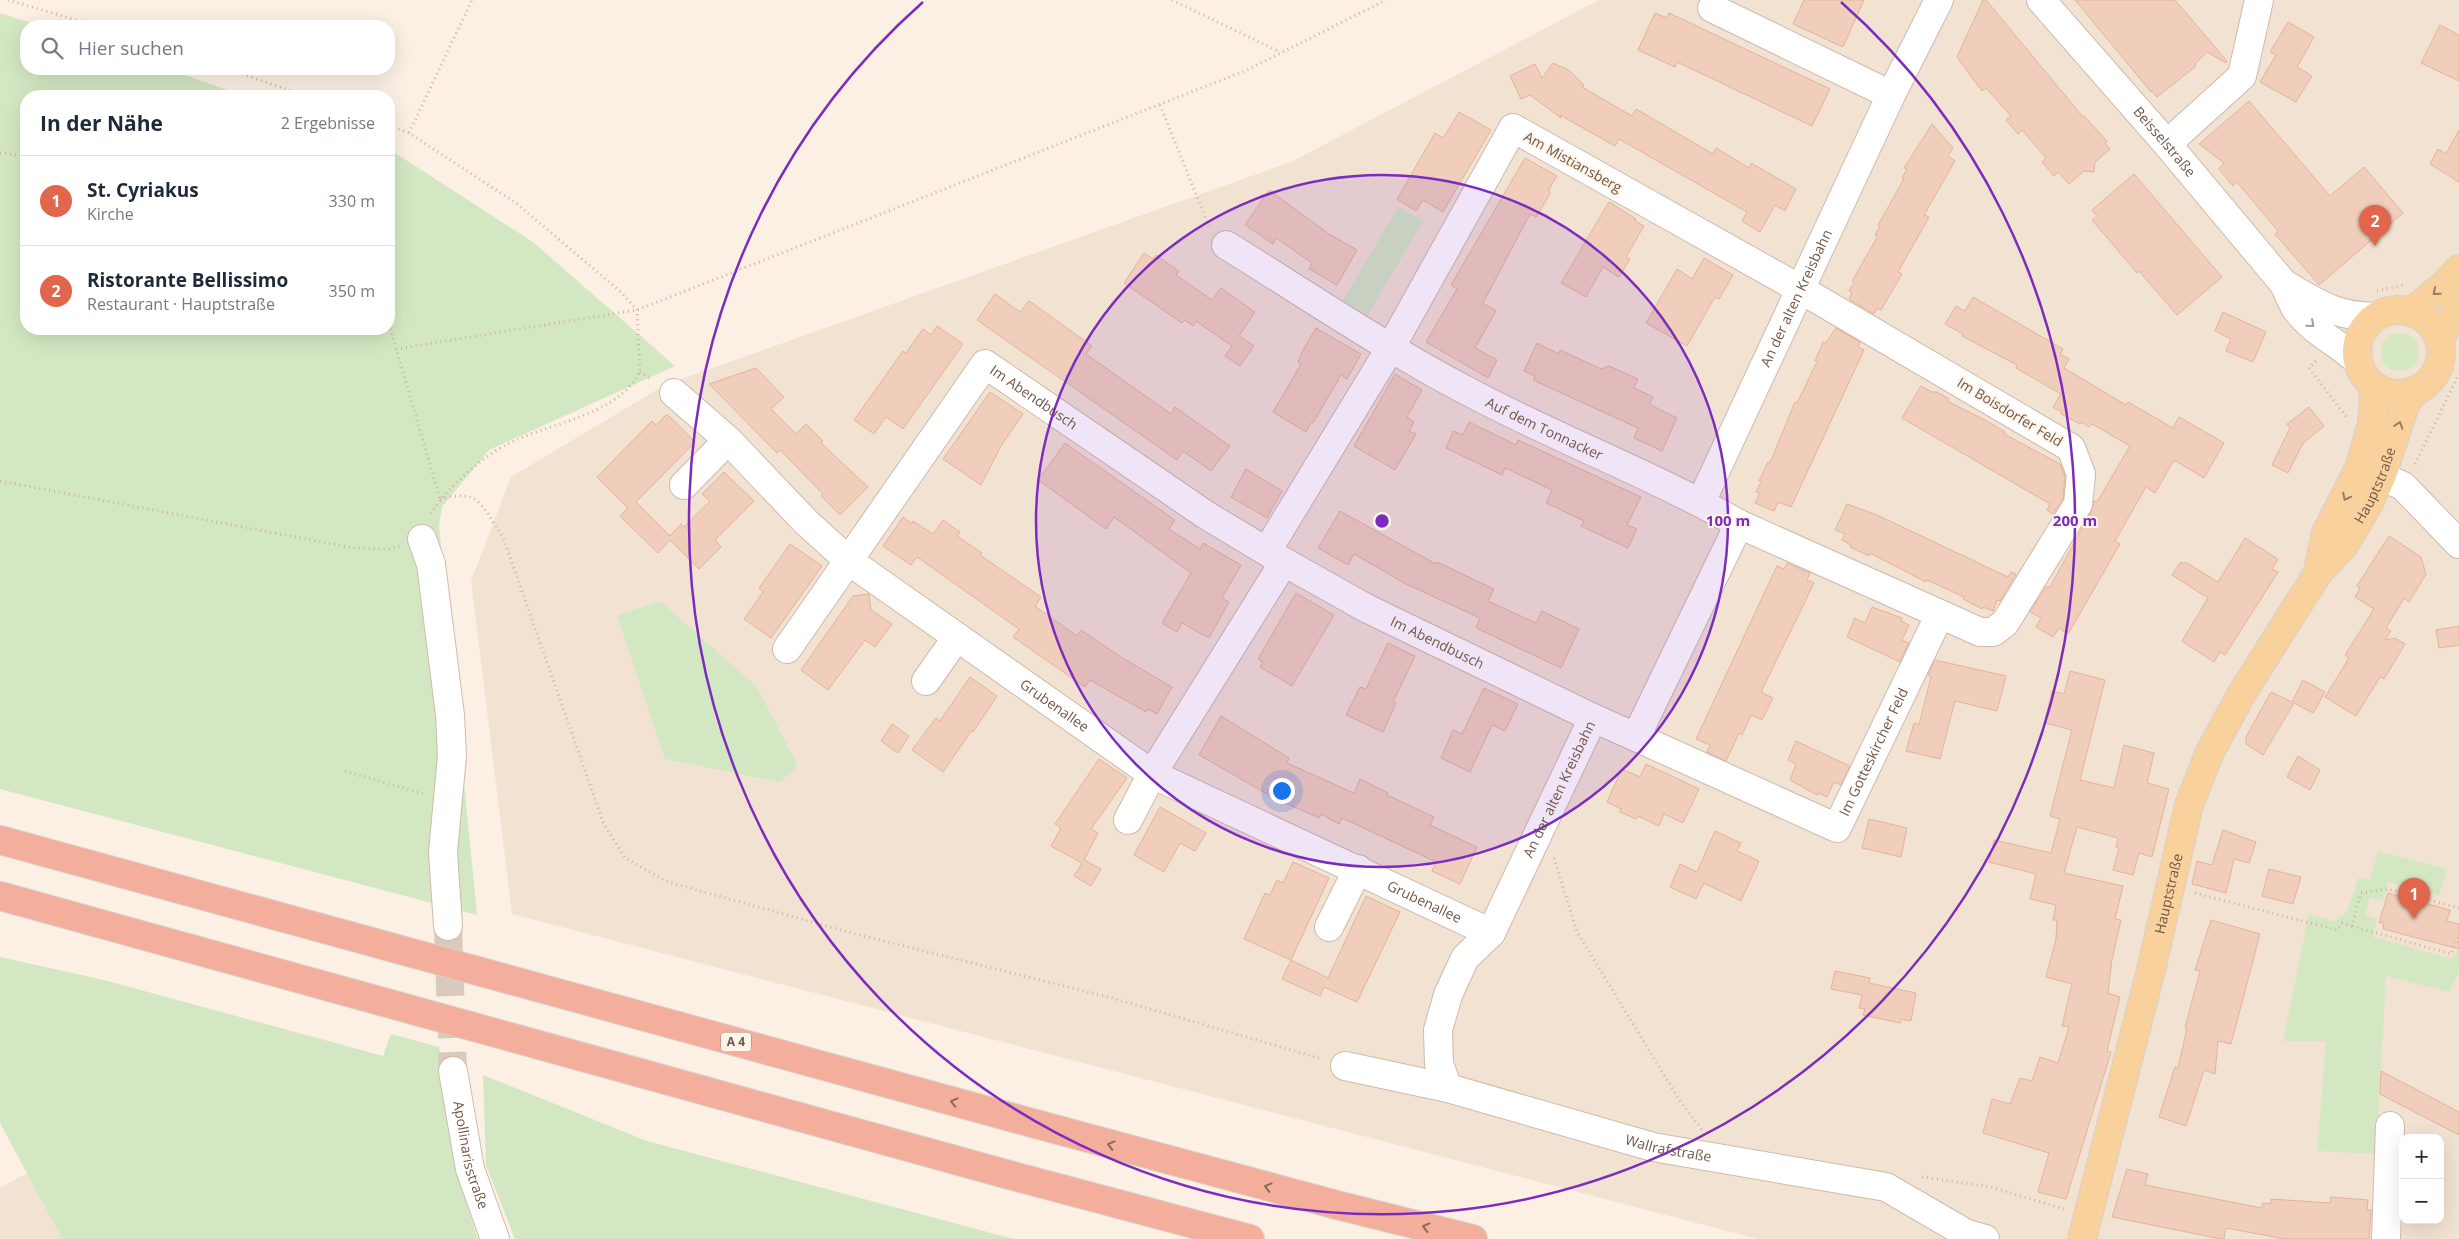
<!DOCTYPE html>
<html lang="de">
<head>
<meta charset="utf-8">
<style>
	body { margin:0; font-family:"Open Sans",sans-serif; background:#f6f6f7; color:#1f2937 }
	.controls { position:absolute; right:15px; bottom:15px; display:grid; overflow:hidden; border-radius:10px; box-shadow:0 5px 20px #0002 }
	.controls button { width:45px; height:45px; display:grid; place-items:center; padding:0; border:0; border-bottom:1px solid #e0e1e3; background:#fff; color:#1f2937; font:25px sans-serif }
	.you { position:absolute; left:1281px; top:790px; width:18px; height:18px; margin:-12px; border:4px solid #fff; border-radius:50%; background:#1a73e8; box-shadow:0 0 0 8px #1a73e833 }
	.badge { display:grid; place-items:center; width:32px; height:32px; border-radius:50%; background:#e1664c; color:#fff; font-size:16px; font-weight:700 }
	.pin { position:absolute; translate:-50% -41px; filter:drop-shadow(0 1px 2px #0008) }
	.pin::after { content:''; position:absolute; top:26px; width:18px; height:15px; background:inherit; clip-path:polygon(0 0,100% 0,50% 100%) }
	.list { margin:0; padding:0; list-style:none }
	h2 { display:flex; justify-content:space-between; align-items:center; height:65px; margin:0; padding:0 20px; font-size:21px }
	h2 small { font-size:16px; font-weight:400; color:#747a83 }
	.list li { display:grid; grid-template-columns:32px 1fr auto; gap:15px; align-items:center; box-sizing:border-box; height:90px; padding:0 20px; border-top:1px solid #e0e1e3 }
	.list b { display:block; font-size:19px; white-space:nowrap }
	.list p { margin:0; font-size:16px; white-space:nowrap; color:#747a83 }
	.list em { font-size:16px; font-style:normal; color:#747a83 }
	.icon { flex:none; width:28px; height:28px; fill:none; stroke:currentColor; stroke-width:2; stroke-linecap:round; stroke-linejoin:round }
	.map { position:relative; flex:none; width:2459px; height:1239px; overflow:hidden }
	.search { position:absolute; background:#fff; box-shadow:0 5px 20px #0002; left:20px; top:20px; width:375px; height:55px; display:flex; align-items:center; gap:12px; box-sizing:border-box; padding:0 18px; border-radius:20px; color:#747a83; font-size:19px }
	.panel { position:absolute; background:#fff; box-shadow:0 5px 20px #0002; left:20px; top:90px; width:375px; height:245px; border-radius:20px }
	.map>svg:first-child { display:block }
	.residential { fill:#f2e2d2; fill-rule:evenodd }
	.green { fill:#d3e8c2 }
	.building { fill:#f0cebb; stroke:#e2b39c }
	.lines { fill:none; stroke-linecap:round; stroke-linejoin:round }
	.minor-tunnel { stroke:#d9cabd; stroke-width:28; stroke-dasharray:28 14; stroke-linecap:butt }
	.minor-casing { stroke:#cebaad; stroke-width:30 }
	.major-casing { stroke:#d8d0cc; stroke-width:30 }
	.highway-casing { stroke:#d8d0cc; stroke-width:30 }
	.path { stroke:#d4b19f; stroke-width:3; stroke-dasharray:1 4; stroke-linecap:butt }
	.minor { stroke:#fff; stroke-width:28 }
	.major { stroke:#f8d19d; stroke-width:28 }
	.highway { stroke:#f3ae9c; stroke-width:28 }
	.oneway { stroke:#9a7b63 }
	.oneway2 { stroke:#aa9a92 }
	.oneway3 { stroke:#8c685a }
	.ring { fill:none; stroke:#7b2cbf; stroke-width:2.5 }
	.labels { text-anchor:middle; stroke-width:4; stroke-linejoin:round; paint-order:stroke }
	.shield { fill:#fef5e9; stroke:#9c867a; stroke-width:1 }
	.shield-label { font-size:12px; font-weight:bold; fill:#72564a }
	.street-label { font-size:14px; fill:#72564a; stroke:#fef5e9 }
	.centre { fill:#7b2cbf; stroke:#fef5e9; stroke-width:2.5 }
	.ring-label { font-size:15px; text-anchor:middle; font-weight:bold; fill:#7b2cbf; stroke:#fef5e9; stroke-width:4; stroke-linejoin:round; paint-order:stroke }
</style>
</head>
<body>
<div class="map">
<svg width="2459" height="1239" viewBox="0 0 2459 1239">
	<rect width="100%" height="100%" fill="#fbf0e3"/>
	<!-- residential -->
	<path class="residential" d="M1599,0h860v1239h-701l-1246,-325 -41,-333 40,-104 154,-92 626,-223zM2403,1138h37v82h-37z
		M27,1173l35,66h-62v-51z"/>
	<!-- green -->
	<path class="green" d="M0,13l40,13h-14v43h142l76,27h-218v233h363v-180l144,93 142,124 -186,84 -47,57 -3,19 38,389 -477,-126z
		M1398,207l25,14 -60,102 -25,-14z
		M2381 352a19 19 0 1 1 38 0a19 19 0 1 1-38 0Z
		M660,601l97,86 41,79 -18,16 -115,-23 -48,-144z
		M2378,851l69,18 -8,27 -51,-14 -5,19 -13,-4 -5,18 12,4 -4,18 80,22 6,-12v25l-10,20 -63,-16 -10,178 -59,-3 9,-109 -43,-1 26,-127 26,7 12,-9 12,-35 11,3z
		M0,957l104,23 279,76 8,-22 48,13 20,133 19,59h-416l-62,-116z
		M483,1075l164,66 367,98h-499l-29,-74z"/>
	<!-- building -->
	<path class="building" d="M1804,0h60l-21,47 -50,-23z
		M1983,0h3l97,117 1,-1 23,25 -2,2 5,6 -15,13 -1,10 -10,-1 -15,13 -11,-12 -4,4 -12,-14 4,-4 -24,-28 -4,4 -12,-14 5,-4 -25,-28 -4,3 -25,-34z
		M2075,0h100l52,61 -1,2 -19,-11 -12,12 1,2 -39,31 -5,-6 -1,1z
		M1655,13l12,5 2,-5 161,76 -18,37 -135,-64 -2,5 -37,-17z
		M2288,22l26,15 -17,30 15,9 -16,26 -36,-20 16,-27 -6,-3z
		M2440,25l19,10v46l-38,-18z
		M1553,63l17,8 14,14 -2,2 50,29 4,-7 77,45 3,-6 33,20 2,-5 45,26 -11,22 -10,-6 -15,27 -18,-11 5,-9 -128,-73 -4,7 -55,-31 1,3 -31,-23 -9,4 -11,-23 25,-12 7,14z
		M2249,101l81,95 34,-29 39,46 -84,72 -44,-51 3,-3 -41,-49 -4,4 -14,-17 5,-6 -25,-19z
		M1459,112l32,18 -48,82 -20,-12 -7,11 -19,-12 38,-66 8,5z
		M1932,124l21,24 -5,8 7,5 -31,54 5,2 -31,55 4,2 -21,36 -4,-2 -3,6 -25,-15 3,-6 -3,-2 5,-8 -2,-2 26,-45 -3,-1 5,-9 -2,-1 26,-46 -2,-1 5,-9 -3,-1z
		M2459,130v52l-29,-18 8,-15 8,5z
		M1525,158l32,18 -8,13 1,5 -14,23 -6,-3 -47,89 13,8 -21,37 22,12 -9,18 -62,-36 31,-53 -6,-4z
		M2134,174l88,103 -45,38 -38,-44 -2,2 -45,-53 5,-4 -5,-6z
		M1269,190l60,44 28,16 -20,35 -28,-16 3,-6 -36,-25 -3,6 -28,-19z
		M1609,202l27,17 -1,2 9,5 -18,31 4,2 -11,18 -16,-10 -17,30 -25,-14z
		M1144,253l9,6 3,-4 23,16 -3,4 36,25 9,-12 34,24 -16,24 15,10 -14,20 -15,-10 7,-10 -36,-25 -3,5 -8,-6 -3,3 -58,-40z
		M1704,258l29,17 -14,24 -4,-2 -28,49 -41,-23 31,-54 15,10z
		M995,294l25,18 9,-11 63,45 -6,8 85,60 4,-7 55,39 -19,25 -28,-20 -6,9 -200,-140z
		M1973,297l90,52 -3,5 9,5 -5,9 62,37 2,-3 45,26 6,-11 45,26 -20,35 -30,-18 -19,33 -9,-6 -31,54 5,3 -52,90 -9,-6 -6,9 -17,-10 5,-9 -11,-6 16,-25h4l41,-75 3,-11 3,1 33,-56 -38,-22 -3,3 -8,-5 -1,2 -19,-10 1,-2 -9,-5 8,-13 -45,-26 1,-3 -55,-29 1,-2 -18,-10 11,-18 9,5z
		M2223,312l43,20 -13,30 -27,-11 5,-12 -16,-8z
		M937,326l26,18 -60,85 -17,-12 -12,17 -20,-14 49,-69 3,2 17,-24 8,6z
		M1316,328l45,26 -14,25 -6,-4 -28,48 -1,-1 -6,10 -33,-20 28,-48 -3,-2 4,-10z
		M1836,328l24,14 -2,5 6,3 -73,157 -13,-5 -4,9 -19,-8 5,-10 -4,-1 5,-10 -2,-1 9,-19 2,1 25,-61 2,1 20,-41 -2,-1 8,-19 3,1z
		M1537,343l22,11 1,-4 41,19 8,-3 29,13 -4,9 19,9 -4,7 28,14 -15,33 -28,-13 4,-10 -105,-48 2,-4 -11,-5z
		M756,368l28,29 -13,12 25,25 10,-10 17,17 -2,2 47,44 -28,28 -19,-19 2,-2 -43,-44 -3,3 -68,-69z
		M1395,374l27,16 -15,27 7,5 -5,9 7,3 -21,36 -41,-24z
		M1921,386l11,6h5l12,7 -2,2 40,20 18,11 -1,2 56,30 5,12 -2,23 -10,15 -6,-4 3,-6 -148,-86z
		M990,392l33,22 -22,32 -20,39 -38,-26z
		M2309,407l15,19 -21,17 -15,30 -16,-8 18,-37 -3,-4z
		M667,414l28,28 -59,60 34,34 11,-12 3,3 26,-26 -8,-7 22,-22 30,29 -39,39 6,7 -22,22 -29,-29 -12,13 -38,-37 8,-8 -31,-31 55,-56 4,4z
		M1469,422l47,23 2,-5 123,57 -14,28 10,4 -9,19 -47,-22 3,-5 -38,-18 6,-13 -47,-22 -3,7 -56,-27 7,-17 10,4z
		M1065,443l110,77 -6,9 31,20 3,-6 38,22 -19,33 7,4 -20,36 -27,-15 -5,9 -15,-9 29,-50 -77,-56 -8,12 -68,-49z
		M1246,469l36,22 -15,27 -36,-21z
		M1847,504l30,11 131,62 3,-5 5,2 -16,27 -3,-1 -4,11 -10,-4 -1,2 -19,-10 1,-2 -37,-17 -1,2 -56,-29 -1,3 -19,-9 1,-2 -9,-5 3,-6 -10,-4z
		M1340,511l96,53 1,-2 57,27 -6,12 48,22 6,-12 37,18 -18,39 -85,-40 4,-10 -74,-34 -52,-30 -6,11 -30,-17z
		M903,517l9,7 1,-3 20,13 10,-14 17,12 -3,4 25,17 -2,2 61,42 -6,9 42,30 4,-6 40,27 51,30 -15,27 -9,-5 -2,3 -56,-32 -5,7 -72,-50 6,-8 -102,-72 -6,8 -28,-19z
		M2389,536l32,21 5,17 -17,28 -5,-4 -18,30 5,3 -6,9 10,-2 10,6 -21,35 -4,-2 -24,39 -31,-19 24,-39 -4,-3 29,-46 -19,-12 5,-9 -3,-2z
		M2245,538l33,21 -6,10 6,3 -53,83 -5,-3 -6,10 -32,-21 26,-43 -36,-23 8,-12h7l31,19z
		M790,544l32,22 -51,72 -27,-19 19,-27 -4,-4z
		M1787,563l23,10 -3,7 7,3 -53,109 12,6 -11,22 -11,-5 -9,20 -3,-2 -13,28 -19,-9 3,-7 -14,-6 81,-173 7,3z
		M1296,593l38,22 -42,71 -32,-19 3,-5 -5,-3z
		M869,594l2,16 21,14 -17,23 -10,-7 -37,50 -27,-20 52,-74z
		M1872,607l30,11 -1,3 8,4 -7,15 7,3 -9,19 -53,-25 8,-19 10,5z
		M2459,626v19l-20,3 -3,-18z
		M1388,643l27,13 -22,46 3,1 -13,29 -37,-17 14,-28 6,2z
		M1935,660l71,16 -9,35 -42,-10 -15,58 -34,-8 8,-28 5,2 12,-48 -3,-2z
		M2070,671l35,9 -25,100 34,8 10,-43 30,8 -7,30 22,6 -17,68 -13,-4 -6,22 -20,-5 6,-22 -3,-1 2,-9 -41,-11 -13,46 59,13 -8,33 6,1 -9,39 -4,34 12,4 -13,54 4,1 -45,147 -28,-7 11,-39 -66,-20 9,-34 18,5 10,-26 12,3 8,-24 18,6 11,-36 -7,-1 10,-42 -26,-7 10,-38 1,-19h-4l3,-15 -26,-6 6,-25 -47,-12 5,-22 57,13 9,-34 -10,-3 22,-86 -27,-7 1,-6 6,-26 12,3z
		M970,677l27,19 -24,36 -1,-2 -29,42 -31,-22 24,-32 4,3z
		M2303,680l22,12 -12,21 -19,-10 -31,52 -17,-11v-7l25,-45 21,10z
		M1484,688l34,16 -13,27 -13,-6 -22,47 -29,-14 12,-28 9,4z
		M1221,716l68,42 -2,5 67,30 6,-14 28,14 -1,2 47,22 -4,8 47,22 -17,37 -28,-13 4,-9 -19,-9 -75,-35 -3,6 -18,-10 -2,4 -45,-20 -75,-43z
		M892,724l17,12 -11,17 -17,-12z
		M1796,741l54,25 -9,19 -7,-3 -7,15 -9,-4 -1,2 -27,-15 6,-16 -8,-4z
		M2298,756l22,14 -10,20 -23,-13z
		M1099,759l28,19 -36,51 7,4 -14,27 17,9 -10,17 -17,-10 8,-13 -31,-17 10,-18 -6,-4z
		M1646,764l53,25 -16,34 -19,-9 -5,12 -21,-10 -2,3 -16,-7 1,-3 -14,-7 15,-33 18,8z
		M1160,807l46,26 -11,18 -15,-8 -16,29 -30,-17z
		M1869,819l38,9 -6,29 -39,-9z
		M2223,830l33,12 -7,21 -15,-4 -8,34 -34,-9 5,-23 15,4z
		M1715,831l26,12 -4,8 22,10 -18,40 -37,-18 -8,16 -26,-12 10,-23 17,8z
		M1293,862l36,16 -38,82 -47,-21 21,-46 5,2 7,-15 6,3z
		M2269,869l32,8 -8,27 -31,-8z
		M2388,893l62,17 -3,11 12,3v25l-76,-20v-7l-4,1z
		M1366,896l34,16 -43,90 -33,-15 -4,9 -38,-17 9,-19 37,18z
		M2211,920l49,14 -29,110 -13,-3 -3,33 -11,-4 -18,56 -27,-9 16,-50 3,1 9,-40h-2l15,-57 -5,-1z
		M1835,971l35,7 -1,5 47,10 -5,28 -10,-2 -1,4 -37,-8 2,-6 -6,-1 3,-13 -31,-6z
		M2381,1071l78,41v23l-79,-41z
		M2127,1169l21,5 -3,11 117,23 1,-5 8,1v-5l59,4 1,-6 37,3 -1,10h4l-2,29h-84l-59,-11 -2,11h-3l-109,-22z"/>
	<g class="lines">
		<!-- minor-tunnel -->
		<path class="minor-tunnel" d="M448,926l5,145"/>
		<defs>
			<g id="minor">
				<path id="s1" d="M2041,0l126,144 117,140c4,8 7,17 12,25 16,22 42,34 62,52"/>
				<path d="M1712,8l179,87"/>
				<path d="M2167,144l75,-68 17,-76"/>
				<path id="s2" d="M1226,245c81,50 162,105 247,149 87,46 180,81 266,130l241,108h13l12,-9 73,-119 3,-30 -10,-26 -271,-159 -287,-161 -122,219 -124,204"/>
				<path d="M2284,284c35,20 50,32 92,33"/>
				<path id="s3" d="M674,393l54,47 78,82 43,39 303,213 339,159"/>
				<path d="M2361,467l42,19 56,58"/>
				<path d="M684,485l44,-45"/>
				<path id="s4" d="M1701,502l190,-407 48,-95"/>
				<path d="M422,539l9,25 19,151 2,41 -9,96 5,74"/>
				<path id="s5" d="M787,649l198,-285 221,151 78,47 82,46 227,110 43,19 103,-213"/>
				<path d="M926,681l31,-44"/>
				<path id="s6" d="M1636,737l201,91 103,-214"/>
				<path d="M1128,820l24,-46 132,-212"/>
				<path d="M1329,927l29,-58"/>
				<path id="s7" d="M1345,1066l103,22 205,59 233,40 81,47 18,5"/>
				<path id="s8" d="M453,1071l17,98 25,70"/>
				<path id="s9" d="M1448,1088l-9,-24 -1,-34 10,-35 17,-37 26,-25 102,-215"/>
				<path d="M2386,1239l4,-113"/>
			</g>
			<g id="major">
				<circle cx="2399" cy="352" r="42"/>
				<path d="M2411,312l31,-25 17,-18"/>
				<path d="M2439,340l20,-33"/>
				<path d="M2318,571l8,-38 34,-67 12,-43 2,-26 -2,-13"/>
				<path id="s10" d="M2082,1239l70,-273 37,-161 21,-53 32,-59 76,-120 27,-29 24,-41 13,-28 23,-70 11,-15"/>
			</g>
			<path id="highway" d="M0,840l1021,280 316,85 136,34
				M0,896l1013,280 237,63"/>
		</defs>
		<!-- minor casing -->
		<use href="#minor" class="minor-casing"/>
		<!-- major casing -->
		<use href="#major" class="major-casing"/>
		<!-- highway casing -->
		<use href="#highway" class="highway-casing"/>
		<!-- path -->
		<path class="path" d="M8,0l89,26
			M1172,0l108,52
			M228,69l78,27
			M1160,105l49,121
			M389,126l20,7 107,70 106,90 15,17 3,62c-5,7 -10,16 -17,21 -32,27 -79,32 -115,51 -27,13 -63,46 -78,71
			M409,133l63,-133
			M0,153l26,3
			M2377,291l26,-6
			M389,324l51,175
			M396,349l241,-39 610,-240 139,-70
			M2316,361l-7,7 39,51
			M640,372l12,8
			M2415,464l44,-90
			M0,481l354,67 36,1 10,-3
			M440,499c41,-11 41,7 63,38l100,285 22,36 43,24 184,51 260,65 210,61
			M345,771l79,23
			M1554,858l23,74 103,169 22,29
			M2195,893l142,37 5,-7 10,3 9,-33 26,-4 72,19
			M2352,926l99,28 8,-18
			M1922,1177l69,10 73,22"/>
		<!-- minor -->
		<use href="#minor" class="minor"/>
		<!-- major -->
		<use href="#major" class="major"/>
		<!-- highway -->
		<use href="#highway" class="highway"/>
	</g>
	<!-- one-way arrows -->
	<defs><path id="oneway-chevron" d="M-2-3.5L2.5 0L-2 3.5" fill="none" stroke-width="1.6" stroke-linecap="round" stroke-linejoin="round" transform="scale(1.25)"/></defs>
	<g class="oneway">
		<use href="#oneway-chevron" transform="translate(2436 292) rotate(140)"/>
		<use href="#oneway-chevron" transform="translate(2399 425) rotate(-72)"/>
		<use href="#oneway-chevron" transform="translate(2346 497) rotate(117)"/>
	</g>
	<use class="oneway2" href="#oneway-chevron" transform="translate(2311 324) rotate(41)"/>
	<g class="oneway3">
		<use href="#oneway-chevron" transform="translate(954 1102) rotate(-165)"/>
		<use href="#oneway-chevron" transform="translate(1111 1145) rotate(-165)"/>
		<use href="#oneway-chevron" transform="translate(1268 1187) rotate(-165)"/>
		<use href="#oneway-chevron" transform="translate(1426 1227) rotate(-166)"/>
	</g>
	<!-- distance rings -->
	<circle cx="1382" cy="521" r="346" fill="#7b2cbf" fill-opacity=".12"/>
	<g class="ring">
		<circle cx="1382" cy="521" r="346"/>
		<path d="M1841 2A693 693 0 1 1 923 2"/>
	</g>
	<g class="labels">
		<!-- shield labels -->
		<rect class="shield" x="721" y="1032.5" width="30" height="19" rx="4"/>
		<g class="shield-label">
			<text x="736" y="1046">A 4</text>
		</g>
		<!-- street labels -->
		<g class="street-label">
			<text dy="5" stroke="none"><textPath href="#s1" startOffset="188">Beisselstraße</textPath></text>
			<text transform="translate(1573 162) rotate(29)" y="5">Am Mistiansberg</text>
			<text dy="5" stroke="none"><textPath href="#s4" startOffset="225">An der alten Kreisbahn</textPath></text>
			<text dy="5" stroke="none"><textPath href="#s5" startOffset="406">Im Abendbusch</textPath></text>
			<text transform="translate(2010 412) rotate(31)" y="5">Im Boisdorfer Feld</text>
			<text dy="5" stroke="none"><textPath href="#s2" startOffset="368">Auf dem Tonnacker</textPath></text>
			<text dy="5" stroke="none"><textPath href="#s10" startOffset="819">Hauptstraße</textPath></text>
			<text dy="5" stroke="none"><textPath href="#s5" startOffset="879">Im Abendbusch</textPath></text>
			<text dy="5" stroke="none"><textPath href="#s3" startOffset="494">Grubenallee</textPath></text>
			<text dy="5" stroke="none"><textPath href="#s6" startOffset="305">Im Gotteskircher Feld</textPath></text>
			<text dy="5" stroke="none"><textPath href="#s9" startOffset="332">An der alten Kreisbahn</textPath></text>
			<text dy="5" stroke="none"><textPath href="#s10" startOffset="356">Hauptstraße</textPath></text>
			<text dy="5" stroke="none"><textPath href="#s3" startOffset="914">Grubenallee</textPath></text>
			<text dy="5" stroke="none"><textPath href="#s7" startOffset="334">Wallrafstraße</textPath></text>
			<text dy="5" stroke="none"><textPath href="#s8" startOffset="86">Apollinarisstraße</textPath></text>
		</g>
	</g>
	<circle cx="1382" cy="521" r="8" class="centre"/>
	<g class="ring-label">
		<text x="1728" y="526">100 m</text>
		<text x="2075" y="526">200 m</text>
	</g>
</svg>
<div class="controls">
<button>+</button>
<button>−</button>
</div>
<div class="you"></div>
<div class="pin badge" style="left:2414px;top:919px">1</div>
<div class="pin badge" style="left:2375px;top:246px">2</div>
<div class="search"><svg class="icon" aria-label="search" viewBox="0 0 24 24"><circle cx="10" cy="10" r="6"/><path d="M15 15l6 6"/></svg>Hier suchen</div>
<section class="panel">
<h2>In der Nähe<small>2 Ergebnisse</small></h2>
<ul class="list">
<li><span class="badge">1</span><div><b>St. Cyriakus</b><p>Kirche</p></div><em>330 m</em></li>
<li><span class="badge">2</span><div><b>Ristorante Bellissimo</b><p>Restaurant · Hauptstraße</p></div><em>350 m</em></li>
</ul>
</section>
</div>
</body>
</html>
